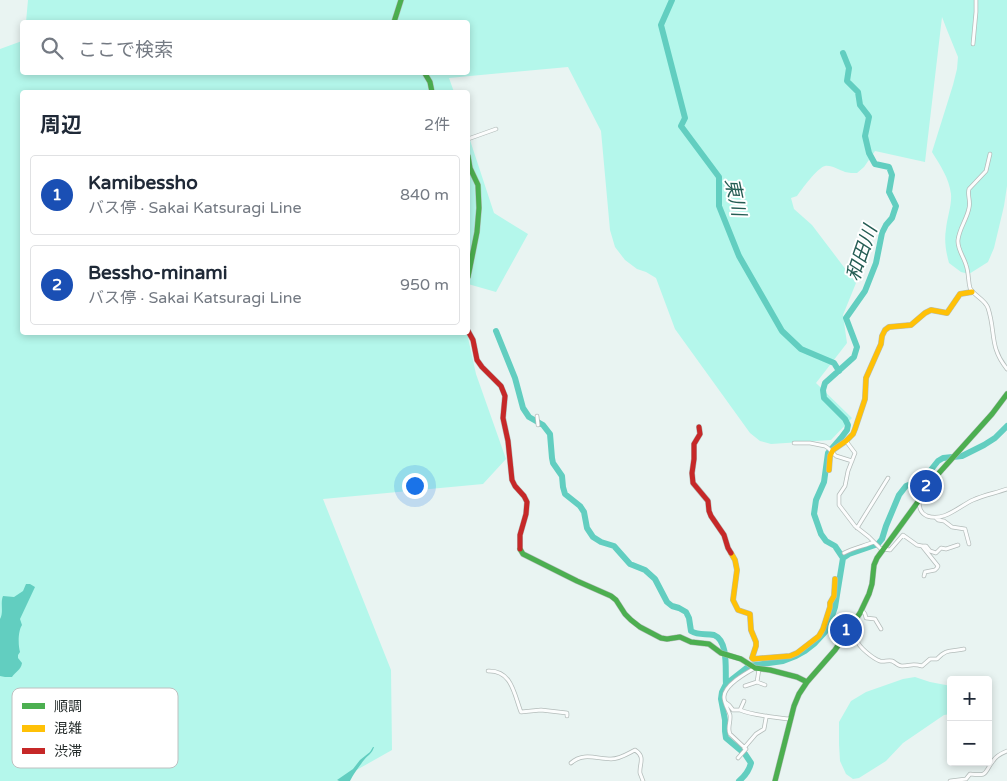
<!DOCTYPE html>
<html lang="ja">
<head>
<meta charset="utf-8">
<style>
	body { margin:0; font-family:"Varela Round","Noto Sans JP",sans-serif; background:#f6f6f7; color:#1f2937 }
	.controls { position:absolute; right:15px; bottom:15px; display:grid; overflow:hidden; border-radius:5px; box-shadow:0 2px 8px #0003 }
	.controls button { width:45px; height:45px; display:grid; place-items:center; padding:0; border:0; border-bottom:1px solid #e0e1e3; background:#fff; color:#1f2937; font:25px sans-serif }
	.you { position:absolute; left:414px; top:485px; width:18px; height:18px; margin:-12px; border:4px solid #fff; border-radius:50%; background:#1a73e8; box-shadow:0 0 0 8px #1a73e833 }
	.badge { display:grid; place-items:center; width:32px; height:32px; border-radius:50%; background:#6a7371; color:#fff; font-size:16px; font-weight:700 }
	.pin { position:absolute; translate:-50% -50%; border:2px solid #fff; box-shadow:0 1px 5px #0006 }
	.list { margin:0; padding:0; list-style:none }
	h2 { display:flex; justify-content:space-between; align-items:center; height:65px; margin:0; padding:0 20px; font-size:21px }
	h2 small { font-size:16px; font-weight:400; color:#747a83 }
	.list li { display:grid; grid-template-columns:32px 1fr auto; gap:15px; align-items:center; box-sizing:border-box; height:80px; margin:0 10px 10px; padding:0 10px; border:1px solid #e0e1e3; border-radius:5px }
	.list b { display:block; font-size:19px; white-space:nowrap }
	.list p { margin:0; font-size:16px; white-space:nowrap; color:#747a83 }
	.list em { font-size:16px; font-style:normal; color:#747a83 }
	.icon { flex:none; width:28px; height:28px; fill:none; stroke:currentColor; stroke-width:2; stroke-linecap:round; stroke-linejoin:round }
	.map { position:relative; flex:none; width:1007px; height:781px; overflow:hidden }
	.search { position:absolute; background:#fff; box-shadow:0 2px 8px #0003; left:20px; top:20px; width:450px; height:55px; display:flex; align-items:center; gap:12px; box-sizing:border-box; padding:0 18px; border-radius:5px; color:#747a83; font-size:19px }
	.panel { position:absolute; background:#fff; box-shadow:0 2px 8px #0003; left:20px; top:90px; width:450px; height:245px; border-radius:5px }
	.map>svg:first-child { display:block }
	.green { fill:#b4f7eb }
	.water { fill:#62cec0 }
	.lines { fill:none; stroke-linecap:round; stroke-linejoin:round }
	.river { stroke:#62cec0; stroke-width:6 }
	.street-casing { stroke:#b3bcba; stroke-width:4.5 }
	.fast-casing { stroke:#b3bcba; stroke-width:6 }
	.slow-casing { stroke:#b3bcba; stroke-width:6 }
	.jam-casing { stroke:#b3bcba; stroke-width:6 }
	.street { stroke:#fcfdfd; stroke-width:3 }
	.fast { stroke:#4caf50; stroke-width:5 }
	.slow { stroke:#ffc107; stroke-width:5 }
	.jam { stroke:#c62828; stroke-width:5 }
	.labels { text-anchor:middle; stroke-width:4; stroke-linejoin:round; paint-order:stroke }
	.water-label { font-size:19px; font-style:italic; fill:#255d54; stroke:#fff }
	.key { fill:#fff; stroke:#bec0c0; stroke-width:1 }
	.key-label { font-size:14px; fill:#262d2c }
</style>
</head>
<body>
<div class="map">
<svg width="1007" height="781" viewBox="0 0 1007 781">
	<rect width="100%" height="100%" fill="#e9f4f2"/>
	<!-- green -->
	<path class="green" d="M28,0h979v186l-3,20 -10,42 -6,14 -19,12 -8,-2 -12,-9c-3,-11 -5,-22 -3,-34 1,-11 6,-24 5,-35 -2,-16 -11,-29 -19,-42l21,-67 4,-16 1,-12 -11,-27 -5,-13 -17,145 -50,-11 -11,16 -7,6c-4,0 -8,0 -12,-1 -6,-2 -13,-7 -20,-6 -8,2 -23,23 -28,30l-6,2 3,11 18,16 44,58 -13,32 4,28 -31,40 36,35 -21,22 -60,4 -11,-3 -10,-8 -75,-104 -19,-51 -10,-6 -9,-3 -12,-9 -10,-13 -5,-17 -9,-99 -33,-64 -119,11 5,14h-432v240l445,1 9,41 30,85 -23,25 -160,15 68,171 1,80 -55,31h-337v-732l22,-8v31h446v-50h-442z
		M468,134l26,79 34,21 -32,58 -28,-8z
		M915,677l15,5 21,4v28l-7,1 -41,28 -17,18 -27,17 -6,1 -7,-5 -6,-13 -1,-17v-22l12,-21 15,-9 37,-13z"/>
	<!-- water -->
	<path class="water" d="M26,584h4l5,3 -15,32 2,6c-4,6 -4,20 -2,27l-2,3v3l4,5c-1,7 -7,9 -10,14h-7l-5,-1v-57c4,-7 0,-16 3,-23l11,1 9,-6z
		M373,747h1c-2,7 -6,8 -10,13 -4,5 -11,15 -14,21h-11l-2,-1 16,-11 7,-9 10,-8z"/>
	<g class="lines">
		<!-- river -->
		<path class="river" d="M672,0l-11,25 24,93 -4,8 38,51v29l20,50 43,75 19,18 33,14 5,8
			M496,331l19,47 8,30 6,9 14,8 7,9 2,24 1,5 9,13 1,11 2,7 15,12 4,6 3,16 6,9 8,5 13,4 16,18 15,6 10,9 12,23 5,4 7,2 7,4 3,6 2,13c8,5 15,2 23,4 15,6 11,36 12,49
			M843,558l6,-4 29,-10 4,-5 4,-13 13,-31 7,-9 15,-6 5,-4 12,-15 5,-3 19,-2 22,-11 11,-7 12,-12
			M739,781c6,-5 10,-10 12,-18l-6,-9 -19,-16 -1,-7v-11l-4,-21 1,-7 4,-8 23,-18 34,-5 13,-5 9,-5 9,-7 11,-12 6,-13 4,-12 8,-49 -8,-12 -9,-5 -5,-7 -7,-20 2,-14 8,-18 4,-29 13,-15 6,-8 1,-5 -3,-6 -21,-21 -1,-8 2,-7 29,-26 3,-10 -11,-29 19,-27 11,-28 6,-30 4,-8 6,-7 4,-12 -7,-14 3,-17 -3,-8 -14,-3 -6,-11 -4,-17 4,-19 -2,-3 -7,-9 -2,-13 -11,-11 2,-13 -6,-15"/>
		<defs>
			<path id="street" d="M973,44l3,-32v-12
				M468,139l28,-10
				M990,154l-4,17 -17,18c-2,6 2,12 0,19 -2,11 -10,21 -11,32 -1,9 6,17 8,25 3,8 2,16 4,23 4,8 15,11 18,20 8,24 1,39 19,61
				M537,416l1,9
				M846,441l9,12 -7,18 -3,15 -6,9v10l3,4 13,17 14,11 13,13
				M794,443h16l15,3 3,2 8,8 16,5
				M919,500c0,7 1,13 8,16 18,6 32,-10 46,-16 11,-5 23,-7 34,-11
				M936,518l2,2 6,1 8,6 13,2 4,15
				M857,528l31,-50
				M923,546h3l4,5 6,2 5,-5 5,1 12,-4
				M882,549l8,1 13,-15 14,10 5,1 16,20 -1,2 -2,2 -10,2 -1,4
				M844,553c9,-5 20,-7 30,-11
				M862,610l3,4 1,4 9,1 6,10
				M852,626c4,7 3,8 5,14 1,7 17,19 23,21 4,1 8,-1 12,0 3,1 6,5 10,5 9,0 9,-3 20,0l8,-7h7c10,-11 14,-7 27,-10
				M488,671c24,-1 26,23 33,41l20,-2 26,3v3
				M757,682l2,-13
				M745,686l12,-4 8,3
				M744,701l-4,9c15,6 34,7 50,9
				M725,702l4,3 4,5h7
				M744,748l12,-14 8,-5 2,-11 1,-2
				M738,758l8,-9 -16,-15c-3,-6 1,-12 0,-19 -2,-6 -6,-12 -6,-18 0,-12 22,-24 31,-29
				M571,763c12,-11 26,-4 40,-4 9,0 16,-5 24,-9 11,7 4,14 5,23 1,3 2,5 3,8
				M950,781l16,-2 4,-5c19,2 13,0 23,-13 3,-5 9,-8 14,-10"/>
			<path id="fast" d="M394,22l7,-22
				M424,72l6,10 2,10
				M468,156l2,12 8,17 1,23 -2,24 -9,45
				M520,549l3,5 54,27 34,15 5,4 9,14 6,6 9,7 21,11 6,1 13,-2 11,5 18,2 12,9 20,6 14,9 15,2 27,7 10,5
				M775,781l19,-75 5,-12 8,-12 28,-32 25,-37 9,-19 3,-10 2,-19 3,-7 62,-85 53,-59 15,-20"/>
			<path id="slow" d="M829,470l1,-14 3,-6 13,-9 7,-7 2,-5 10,-30 1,-21 15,-34 1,-8 3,-6 4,-3 22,-2 14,-12 6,-3 16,3 13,-19 12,-2
				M731,553l4,7 2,10 -4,30 5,10 12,4 1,16 5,12v4l-4,12 1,1 37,-3 7,-3 22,-17 4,-7 7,-22v-4l4,-7 1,-17"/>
			<path id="jam" d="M468,331l5,9 4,20 5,7 19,19 4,10 -2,22 5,23 4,39 3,6 9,10 3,6 -1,12 -6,21v14
				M699,427l1,7 -6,10v15l-2,14 1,10 15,18 1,10 2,5 13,19 4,13 3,5"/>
		</defs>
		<!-- street casing -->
		<use href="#street" class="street-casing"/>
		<!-- fast casing -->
		<use href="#fast" class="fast-casing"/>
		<!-- slow casing -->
		<use href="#slow" class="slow-casing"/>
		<!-- jam casing -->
		<use href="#jam" class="jam-casing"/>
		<!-- street -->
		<use href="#street" class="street"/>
		<!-- fast -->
		<use href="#fast" class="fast"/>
		<!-- slow -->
		<use href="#slow" class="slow"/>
		<!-- jam -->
		<use href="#jam" class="jam"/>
	</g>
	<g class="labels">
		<!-- water labels -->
		<g class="water-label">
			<text transform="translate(736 197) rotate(78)" y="7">東川</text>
			<text transform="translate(861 253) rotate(-71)" y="7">和田川</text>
		</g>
	</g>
	<!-- legend -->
	<rect x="12" y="688" width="166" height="80" rx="8" class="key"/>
	<rect x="22" y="703" width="23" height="6" fill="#4caf50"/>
	<rect x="22" y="725" width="23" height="7" fill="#ffc107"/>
	<rect x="22" y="748" width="23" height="6" fill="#c62828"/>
	<g class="key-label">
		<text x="54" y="711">順調</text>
		<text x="54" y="733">混雑</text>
		<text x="54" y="756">渋滞</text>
	</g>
</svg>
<div class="controls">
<button>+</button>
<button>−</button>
</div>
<div class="you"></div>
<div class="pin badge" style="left:846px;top:630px;background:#1a4fb4">1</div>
<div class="pin badge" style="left:926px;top:486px;background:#1a4fb4">2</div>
<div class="search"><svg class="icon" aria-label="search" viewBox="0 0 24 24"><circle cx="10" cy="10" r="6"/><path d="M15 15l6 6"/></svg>ここで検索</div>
<section class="panel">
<h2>周辺<small>2件</small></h2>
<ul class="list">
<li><span class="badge" style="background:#1a4fb4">1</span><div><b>Kamibessho</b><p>バス停 · Sakai Katsuragi Line</p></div><em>840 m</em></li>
<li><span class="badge" style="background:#1a4fb4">2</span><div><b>Bessho-minami</b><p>バス停 · Sakai Katsuragi Line</p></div><em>950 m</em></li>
</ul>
</section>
</div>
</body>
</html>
